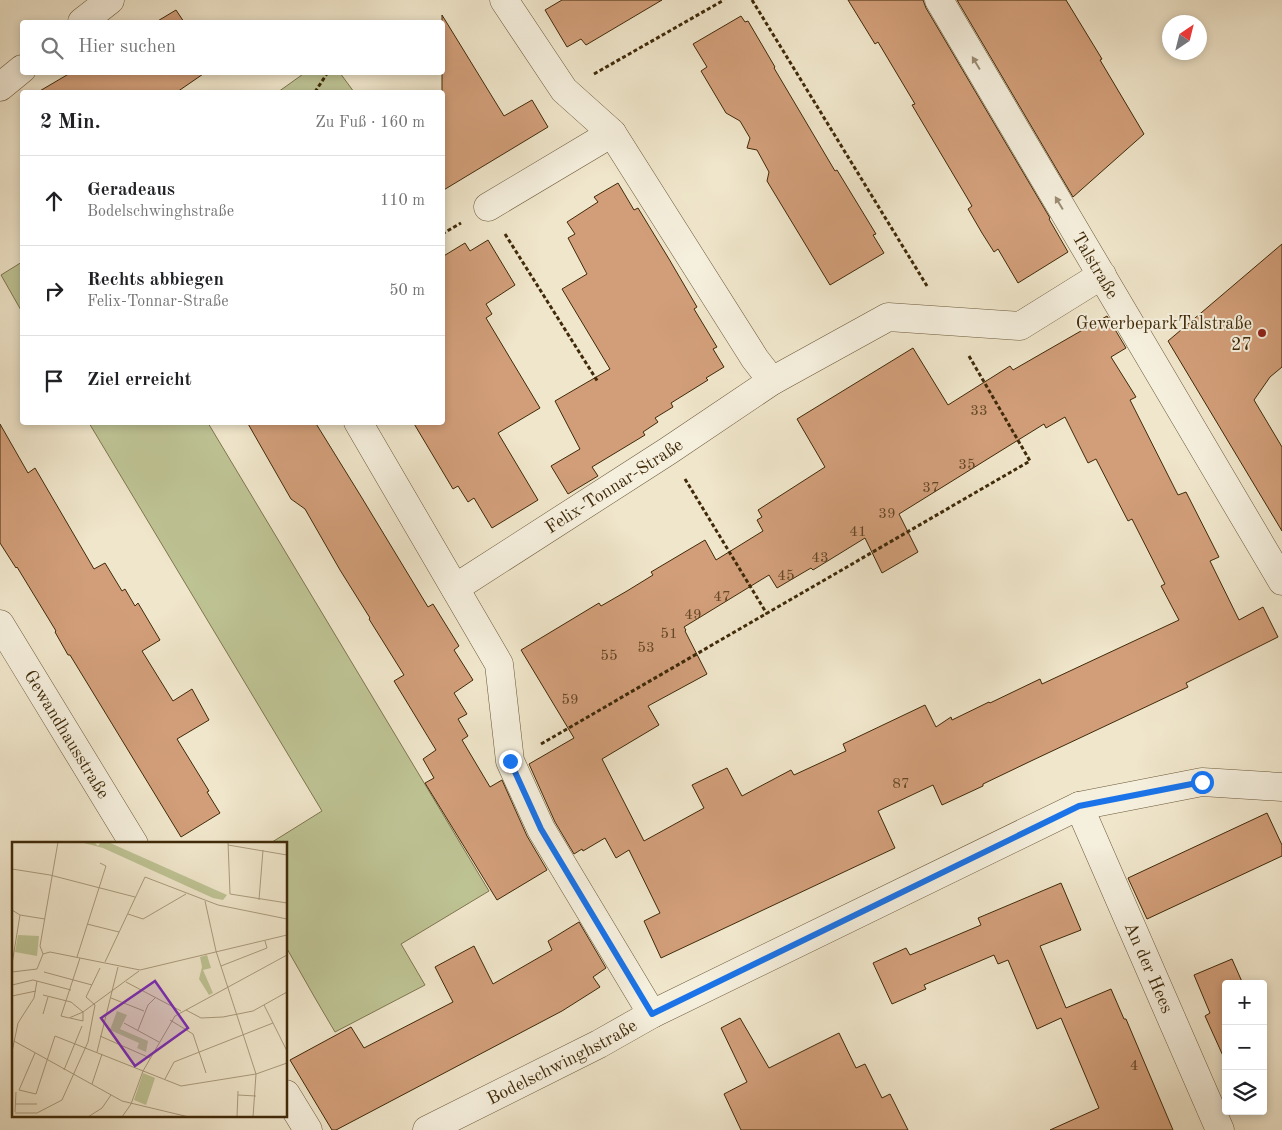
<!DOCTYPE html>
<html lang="de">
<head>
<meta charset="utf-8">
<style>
	body { margin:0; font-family:"Old Standard TT",serif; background:#f2f2f2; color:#202124 }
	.controls { position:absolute; right:15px; bottom:15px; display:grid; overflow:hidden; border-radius:5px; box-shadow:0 2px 8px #0003 }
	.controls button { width:45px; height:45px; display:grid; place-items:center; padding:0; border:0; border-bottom:1px solid #e0e0e0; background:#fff; color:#202124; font:25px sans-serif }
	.compass { position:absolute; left:1162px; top:15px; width:45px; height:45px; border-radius:50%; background:#fff; box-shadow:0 2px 8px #0003; rotate:35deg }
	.stop { position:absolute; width:15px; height:15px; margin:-11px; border:4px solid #1a73e8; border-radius:50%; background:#fff }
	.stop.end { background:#1a73e8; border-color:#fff; box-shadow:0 1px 5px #0008 }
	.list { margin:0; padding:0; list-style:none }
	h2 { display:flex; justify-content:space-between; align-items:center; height:65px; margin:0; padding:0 20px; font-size:21px }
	h2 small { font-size:16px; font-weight:400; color:#757577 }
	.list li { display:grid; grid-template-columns:32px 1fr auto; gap:15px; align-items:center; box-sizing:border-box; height:90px; padding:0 20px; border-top:1px solid #e0e0e0 }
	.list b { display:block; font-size:19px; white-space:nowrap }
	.list p { margin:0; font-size:16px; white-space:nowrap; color:#757577 }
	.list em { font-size:16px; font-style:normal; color:#757577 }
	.icon { flex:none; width:28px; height:28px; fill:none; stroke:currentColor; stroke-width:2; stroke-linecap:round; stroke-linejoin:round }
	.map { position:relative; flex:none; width:1282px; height:1130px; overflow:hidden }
	.search { position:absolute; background:#fff; box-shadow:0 2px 8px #0003; left:20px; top:20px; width:425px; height:55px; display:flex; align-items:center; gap:12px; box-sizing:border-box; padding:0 18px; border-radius:5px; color:#757577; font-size:19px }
	.panel { position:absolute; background:#fff; box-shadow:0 2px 8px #0003; left:20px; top:90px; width:425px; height:335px; border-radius:5px }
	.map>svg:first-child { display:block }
	.green { fill:#bec394; stroke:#7f764e }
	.building { fill:#d19e79; stroke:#402a09; fill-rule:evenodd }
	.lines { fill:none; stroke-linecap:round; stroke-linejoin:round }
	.minor-casing { stroke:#6c593a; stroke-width:29 }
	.path { stroke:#402a09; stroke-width:3; stroke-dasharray:4 2.5; stroke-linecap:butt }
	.minor { stroke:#f5efdd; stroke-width:28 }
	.oneway { fill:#9a8c73 }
	.route { stroke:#1a73e8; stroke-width:6 }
	.poi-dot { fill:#8f2418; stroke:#f5efdd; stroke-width:2 }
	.labels { text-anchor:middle; stroke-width:4; stroke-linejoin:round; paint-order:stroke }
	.number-label { font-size:15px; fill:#644725 }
	.street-label { font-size:18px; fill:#402a09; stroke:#f5efdd }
	.poi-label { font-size:18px; fill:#402a09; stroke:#f5efdd; text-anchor:end }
	.inset-road { fill:none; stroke:#aa9b7d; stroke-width:1 }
	.view { fill:#7b2cbf; fill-opacity:0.15; stroke:#7b2cbf; stroke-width:2.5 }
	.inset-edge { fill:none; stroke:#402a09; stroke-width:2.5 }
</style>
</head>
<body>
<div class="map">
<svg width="1282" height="1130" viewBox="0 0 1282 1130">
	<rect width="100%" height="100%" fill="#f0e6cb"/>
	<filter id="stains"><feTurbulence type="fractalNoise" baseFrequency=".004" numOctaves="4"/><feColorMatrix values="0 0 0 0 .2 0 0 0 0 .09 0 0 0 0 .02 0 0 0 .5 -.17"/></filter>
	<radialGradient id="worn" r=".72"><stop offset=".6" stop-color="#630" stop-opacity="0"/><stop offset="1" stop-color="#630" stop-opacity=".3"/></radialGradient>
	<!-- green -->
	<path class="green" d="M306,72l34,1 14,19h-76z
		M22,262v50l-21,-37z
		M89,423h119l281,468 -88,53 24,41 -90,47 -20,-34 -29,-51v-103h-17l53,-33z"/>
	<!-- building -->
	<path class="building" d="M562,0h100l-76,45 -5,-6 -14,8 -22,-37z
		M848,0h75l3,8 124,210 -1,1 19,33 -50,31 -20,-34 -4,3 -12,-19 -14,-24 4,-3 -60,-101 3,-1 -37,-62 -3,2z
		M957,0h109l36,59 -2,1 44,74 -71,63z
		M176,10l8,12h-28z
		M442,15l62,101 28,-16 16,27 -106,64z
		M741,16l4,6 3,-1 27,46 -1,1 61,103 2,-1 39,64 -3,1 11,18 -54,32 -63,-104 2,-9 -12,-22 -10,-2 3,-10 -10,-17 -14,-8 -25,-42 6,-4 -14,-23z
		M72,72h134l-29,20h-139z
		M618,183l16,27 4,-2 31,51 28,48 -3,2 23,38 -4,2 11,18 -18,11 2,2 -37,23 2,4 -18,11 3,4 -15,10 2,3 -53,32 6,9 -30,18 -17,-28 29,-17 -25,-48 55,-32 -48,-80 25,-15 -19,-36 7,-4 -8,-12 31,-20 -4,-5z
		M488,240l27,45 -29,19 6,10 -6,4 54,90 -42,25 40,67 -46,28 -18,-30 -6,4 -10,-16 -5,3 -40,-67h29v-165l23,-14 5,8z
		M1282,244v123l-12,10 -16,23 28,47v84l-114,-190z
		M1107,316l19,32 -15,9 25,40 -6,3 48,95 8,-3 33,65 -9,4 29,59 24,-13 15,30 -92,46 2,4 -157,74 -48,23v2l-41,19 -9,-20 -55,26 17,37 -234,110 -17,-37 16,-8 -31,-63 -13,8 -11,-20 -22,13 -1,-2 -8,5 -19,-32 -26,-58 45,-26 -53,-88 78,-47 2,3 26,-15 26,-16 -2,-3 54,-32 11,20 47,-29 -6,-11 5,-3 -4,-7 67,-43 -28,-48 116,-71 35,57 62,-39 3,4zM1065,417l23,46 8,-4 32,62 4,-2 33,65 -4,2 18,34 -137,64 -2,-5 -50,24 -1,-1 -37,18 -1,-3 -15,10 -11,-22 -82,39 3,7 -52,24 -3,-5 -49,26 -15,-28 -35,17 12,23 -60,33 -42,-82 57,-34 -11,-19 59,-32 -22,-43 1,-1 -2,-3 85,-52 8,13 34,-20 2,2 52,-32 17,35 36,-21 -19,-38 145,-90 2,4z
		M247,422h68l47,76 66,109 5,-3 26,42 -5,4 19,30 -19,13 13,21 -9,5 10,17 -6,4 28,47 12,-7 25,56 20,34 -50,30 -72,-117 9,-5 -11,-19 13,-9 -42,-69 10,-6 -35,-56 1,-1 -30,-48 -35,-61 -14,-10z
		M0,424l28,49 7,-5 59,101 11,-6 17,28 3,-2 10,17 3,-3 22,37 -18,11 31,50 19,-12 17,31 -32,19 32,52 -2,1 13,21 -39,24 -89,-146 -22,-36h-2l-13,-23 1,-1 -39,-64 -1,1 -16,-25z
		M1267,813l15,32v11l-135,63 -19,-41z
		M1061,883l20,47 -41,16 26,62 45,-19 13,30h2l47,111h-123l49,-22 -38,-90 -24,11 -29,-69 -10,4 -4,-9 -70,30 2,4 -34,15 -19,-41 33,-15 4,7 71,-30 -3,-7z
		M579,922l27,46 -13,9 7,10 -38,24 -226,119h-4l-42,-70 61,-33 13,21 89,-46 -18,-35 39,-21 19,38 59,-34 -4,-9z
		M1232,959l11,25h-17v73l-2,1 -19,-42 5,-3 -16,-38z
		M740,1018l29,50 70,-35 17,35 9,-4 17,34 8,-4 18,36h-167l-17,-36 23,-12 -26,-54z"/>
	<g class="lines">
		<defs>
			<g id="minor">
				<path d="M504,0l60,90 48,43 143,226 17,22"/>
				<path id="s1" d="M939,0l343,581"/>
				<path d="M82,22l28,-22"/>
				<path d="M0,87l22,-18"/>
				<path d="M488,207l124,-74"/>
				<path d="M358,422l141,242 11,97 31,68 111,185"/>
				<path id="s2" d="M455,588l213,-137 104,-70 116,-64 132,9 82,-51"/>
				<path id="s3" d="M0,624l134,220"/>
				<path id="s4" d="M1079,806l141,324"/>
				<path d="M286,1094l22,36"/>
				<path id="s5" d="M427,1130l172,-86 53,-30 427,-208 123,-24 80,5"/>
			</g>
		</defs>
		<!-- minor casing -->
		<use href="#minor" class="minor-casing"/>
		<!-- path -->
		<path class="path" d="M752,0l175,286
			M594,74l130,-74
			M315,92l13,-20
			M442,234l19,-11
			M505,234l93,148
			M685,479l82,135
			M541,744l489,-283 -61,-105"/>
		<!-- minor -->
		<use href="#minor" class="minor"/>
	</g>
	<!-- one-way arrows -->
	<defs><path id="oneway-solid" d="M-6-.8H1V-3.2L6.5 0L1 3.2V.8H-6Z" transform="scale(1.25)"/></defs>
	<g class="oneway">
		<use href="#oneway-solid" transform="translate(976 63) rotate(-121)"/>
		<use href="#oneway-solid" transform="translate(1059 203) rotate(-121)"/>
	</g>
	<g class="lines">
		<!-- route -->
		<path class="route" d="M510,761l31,68 111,185 427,-208 123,-24"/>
	</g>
	<!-- markers -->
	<circle class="poi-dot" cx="1262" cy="333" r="5"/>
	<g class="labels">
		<!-- number labels -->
		<g class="number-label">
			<text x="979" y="415">33</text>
			<text x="967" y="469">35</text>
			<text x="931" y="492">37</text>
			<text x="887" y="518">39</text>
			<text x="858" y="536">41</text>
			<text x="820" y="562">43</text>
			<text x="786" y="580">45</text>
			<text x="722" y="601">47</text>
			<text x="693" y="619">49</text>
			<text x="669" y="638">51</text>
			<text x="646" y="652">53</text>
			<text x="609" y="660">55</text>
			<text x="570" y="704">59</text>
			<text x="901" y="788">87</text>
			<text x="1134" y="1070">4</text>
		</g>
		<!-- street labels -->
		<g class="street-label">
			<text dy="6" stroke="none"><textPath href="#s1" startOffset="308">Talstraße</textPath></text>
			<text dy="6" stroke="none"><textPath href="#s2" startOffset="189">Felix-Tonnar-Straße</textPath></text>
			<text dy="6" stroke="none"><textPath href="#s3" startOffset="129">Gewandhausstraße</textPath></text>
			<text dy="6" stroke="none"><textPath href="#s4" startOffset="176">An der Hees</textPath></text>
			<text dy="6" stroke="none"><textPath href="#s5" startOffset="151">Bodelschwinghstraße</textPath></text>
		</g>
		<!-- poi labels -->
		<g class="poi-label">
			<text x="1252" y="329">GewerbeparkTalstraße<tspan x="1252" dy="21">27</tspan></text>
		</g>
	</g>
	<!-- overview -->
	<g transform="translate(12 842)">
		<rect width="275" height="275" fill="#f0e6cb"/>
		<path d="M68,0h14l4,4 3,-4h7l119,53 -4,5 -10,-2 -110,-50zM6,93l21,1 -2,20 -22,-4zM195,113l4,13 -8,2 10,23 -4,2 -10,-16 3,-12 -2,-10zM105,169l10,4 -7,14 28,12 -2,11 -9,-4 2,-5 -29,-13zM131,231l12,5 -9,27 -12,-5z" fill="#bec394"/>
		<path class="inset-road" d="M216,0l2,52 57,9M216,3l59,10M0,27l38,6 85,22M247,58l4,-50M193,59l11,50 40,123 -3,43M0,68l8,5 25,4M116,72l15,5 43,-25M75,82l32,8M31,112l-3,-8 18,-104M65,115l29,-91 -6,-3M68,116l-19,58 8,2 14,-6 56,-41M93,120l40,-85 73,28 69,14M0,122l8,-49M209,124l46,-18 -2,-7M0,130l25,-3 6,-15 7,-2 90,18 147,-35M32,130l48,13M114,140l55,29M0,143l21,-5 38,10M31,153l28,7 12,10M0,154l24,-5M99,156l33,13M83,163l-9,-8 14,-29M252,163l23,46M174,168l15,8 22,-1 30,-6 34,-19M31,172l5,-17M58,176l13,3v-9M158,178l23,14 13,39M112,181l35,19M126,188l10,-25 8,-8M88,194l50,22M2,199l108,60 67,16M0,210l6,-29 16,-25 3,-17M85,210l21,-85M52,228l18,-44M153,237l9,-17 99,-39M80,242l10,-30M7,248l17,4 19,-58 126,50 75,-12 31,-11M7,248l16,-37M226,253l18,1M4,262h21M3,270l1,-20M3,271h22l25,-13 26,-58 7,-37M76,275l14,-9 9,-13M110,275l9,-13 12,-33 32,-55 112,-61M225,275l1,-26"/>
		<path class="view" d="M143,139l33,47 -53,38 -34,-48z"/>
		<rect width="275" height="275" class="inset-edge"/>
	</g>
	<rect width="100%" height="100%" filter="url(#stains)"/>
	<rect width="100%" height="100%" fill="url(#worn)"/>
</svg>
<div class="controls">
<button>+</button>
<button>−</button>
<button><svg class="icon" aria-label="layers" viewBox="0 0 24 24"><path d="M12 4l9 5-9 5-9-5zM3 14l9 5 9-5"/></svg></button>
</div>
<svg class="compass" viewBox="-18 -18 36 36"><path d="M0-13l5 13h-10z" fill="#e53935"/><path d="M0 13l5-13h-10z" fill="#757577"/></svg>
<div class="stop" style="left:1202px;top:782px"></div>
<div class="stop end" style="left:510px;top:761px"></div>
<div class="search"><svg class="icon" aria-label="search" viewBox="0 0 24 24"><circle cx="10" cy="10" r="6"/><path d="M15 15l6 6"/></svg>Hier suchen</div>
<section class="panel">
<h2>2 Min.<small>Zu Fuß · 160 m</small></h2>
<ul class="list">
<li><svg class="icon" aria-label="ahead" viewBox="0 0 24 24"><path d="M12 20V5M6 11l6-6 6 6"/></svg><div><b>Geradeaus</b><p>Bodelschwinghstraße</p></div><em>110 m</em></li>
<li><svg class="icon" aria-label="right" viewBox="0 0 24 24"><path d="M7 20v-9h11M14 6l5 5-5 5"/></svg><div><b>Rechts abbiegen</b><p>Felix-Tonnar-Straße</p></div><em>50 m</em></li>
<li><svg class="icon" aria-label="arrive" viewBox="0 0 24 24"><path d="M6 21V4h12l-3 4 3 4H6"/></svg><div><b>Ziel erreicht</b></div></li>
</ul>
</section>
</div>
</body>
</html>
